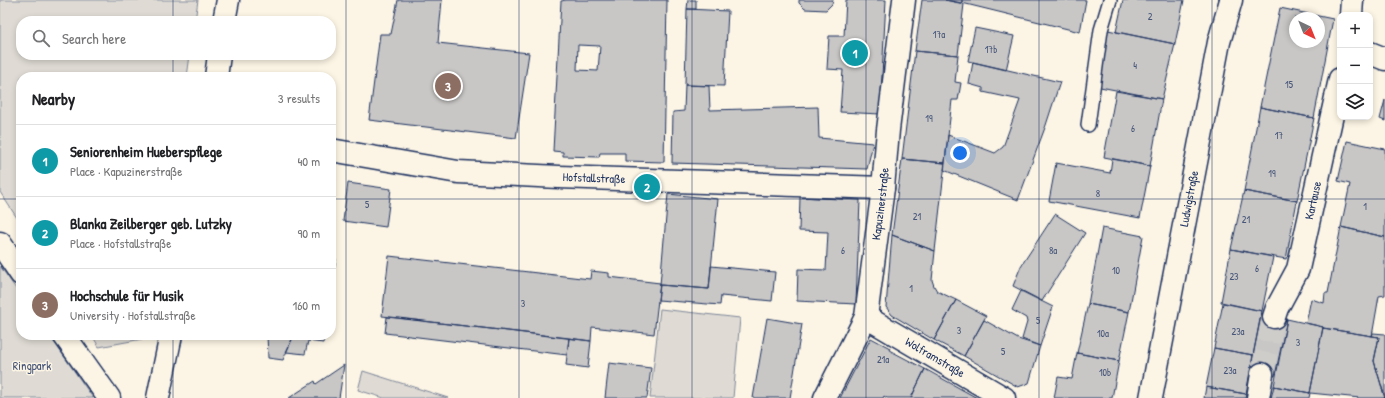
<!DOCTYPE html>
<html lang="en">
<head>
<meta charset="utf-8">
<style>
	body { margin:0; font-family:"Patrick Hand",sans-serif; background:#f6f6f6; color:#202124 }
	.controls { position:absolute; right:12px; top:12px; display:grid; overflow:hidden; border-radius:8px; box-shadow:0 2px 6px #0003 }
	.controls button { width:36px; height:36px; display:grid; place-items:center; padding:0; border:0; border-bottom:1px solid #e0e0e0; background:#fff; color:#202124; font:20px sans-serif }
	.compass { position:absolute; left:1289px; top:12px; width:36px; height:36px; border-radius:50%; background:#fff; box-shadow:0 2px 6px #0003; rotate:137deg }
	.you { position:absolute; left:960px; top:153px; width:14px; height:14px; margin:-10px; border:3px solid #fff; border-radius:50%; background:#1a73e8; box-shadow:0 0 0 6px #1a73e833 }
	.badge { display:grid; place-items:center; width:26px; height:26px; border-radius:50%; background:#b45309; color:#fff; font-size:13px; font-weight:700 }
	.pin { position:absolute; translate:-50% -50%; border:2px solid #fff; box-shadow:0 1px 4px #0006 }
	.list { margin:0; padding:0; list-style:none }
	h2 { display:flex; justify-content:space-between; align-items:center; height:52px; margin:0; padding:0 16px; font-size:17px }
	h2 small { font-size:13px; font-weight:400; color:#757577 }
	.list li { display:grid; grid-template-columns:26px 1fr auto; gap:12px; align-items:center; box-sizing:border-box; height:72px; padding:0 16px; border-top:1px solid #e0e0e0 }
	.list b { display:block; font-size:15px; white-space:nowrap }
	.list p { margin:0; font-size:13px; white-space:nowrap; color:#757577 }
	.list em { font-size:13px; font-style:normal; color:#757577 }
	.icon { flex:none; width:22px; height:22px; fill:none; stroke:currentColor; stroke-width:2; stroke-linecap:round; stroke-linejoin:round }
	.map { position:relative; flex:none; width:1385px; height:398px; overflow:hidden }
	.search { position:absolute; background:#fff; box-shadow:0 2px 6px #0003; left:16px; top:16px; width:320px; height:44px; display:flex; align-items:center; gap:10px; box-sizing:border-box; padding:0 14px; border-radius:16px; color:#757577; font-size:15px }
	.panel { position:absolute; background:#fff; box-shadow:0 2px 6px #0003; left:16px; top:72px; width:320px; height:268px; border-radius:16px }
	.map>svg:first-child { display:block }
	.green { fill:#dfdbd4; stroke:#7d8599 }
	.building { fill:#c8c7c6; stroke:#1b2f5e; fill-rule:evenodd }
	.lines { fill:none; stroke-linecap:round; stroke-linejoin:round }
	.minor-tunnel { stroke:#cfcdca; stroke-width:22; stroke-dasharray:22 11; stroke-linecap:butt }
	.service-casing { stroke:#1b2f5e; stroke-width:16 }
	.minor-casing { stroke:#1b2f5e; stroke-width:25 }
	.tertiary-casing { stroke:#1b2f5e; stroke-width:25 }
	.service { stroke:#fcf5e5; stroke-width:13 }
	.minor { stroke:#fcf5e5; stroke-width:22 }
	.tertiary { stroke:#fcf5e5; stroke-width:22 }
	.grid { fill:none; stroke:#1b2f5e; stroke-width:1; stroke-opacity:0.55 }
	.labels { text-anchor:middle; stroke-width:3; stroke-linejoin:round; paint-order:stroke }
	.number-label { font-size:10px; fill:#465578 }
	.street-label { font-size:12px; fill:#1b2f5e; stroke:#fcf5e5 }
	.park-label { font-size:12px; fill:#425176; stroke:#fcf5e5 }
</style>
</head>
<body>
<div class="map">
<svg width="1385" height="398" viewBox="0 0 1385 398">
	<rect width="100%" height="100%" fill="#fcf5e5"/>
	<filter id="ink" filterUnits="userSpaceOnUse"><feTurbulence type="fractalNoise" baseFrequency=".025" numOctaves="2"/><feDisplacementMap in="SourceGraphic" scale="8" xChannelSelector="R" yChannelSelector="G"/><feConvolveMatrix kernelMatrix="1 2 1 2 8 2 1 2 1" color-interpolation-filters="sRGB"/></filter>
	<g filter="url(#ink)">
		<!-- green -->
		<path class="green" d="M0,0h198l-3,21h-174v34h169l-3,22h-166v147l-21,-32z
			M0,266l21,30v39h28l44,63h-93z
			M660,309l80,9 -7,80h-83z
			M92,335h51l-1,4 -43,8z
			M363,371l85,27h-64l-26,-8z"/>
		<!-- building -->
		<path class="building" d="M398,0h44l-4,43 91,10 -13,85 -147,-18 11,-86h11z
			M566,0h101l-3,162 -39,-1v-8h-25l-1,4 -36,-1v-4l-10,-1 8,-150zM578,45l22,1 -2,25 -21,-1z
			M688,0h8v9h-9z
			M799,0h34l-1,4 -6,6 -21,-1 -6,-6z
			M846,0h40l-6,114 -40,-2 3,-42 -16,-1 2,-33h15z
			M922,0h23l19,4 -6,51 -43,-4z
			M945,0h17v3z
			M962,0h124l-6,32 -118,-29z
			M1123,0h61l-9,44 -59,-12z
			M1280,8l53,11 -19,99 -54,-11zM1295,18h24v24h-24z
			M687,9l41,2 -4,75 -39,-1z
			M975,28l39,8 -8,34 -38,-9z
			M1108,30l67,14 -13,55 -67,-13z
			M915,51l43,4 -3,27 6,1 -3,17h-6l-7,63 -43,-4z
			M973,62l87,20 -14,43 -28,75 -74,-30 4,-35 47,18 8,-6 17,-47 -37,-8v-4l-14,-4z
			M685,85l24,1 1,24 108,-3 1,31 54,5 -6,26 -195,-6 1,-51 11,-1z
			M1116,91l46,8 -12,67 -46,-9z
			M1385,100v21l-5,-2z
			M1260,107l54,11 -17,83 -53,-10z
			M1347,141l38,8v88l-44,-10 9,-43 -12,-3z
			M902,159l43,4 -10,88 -43,-16z
			M1112,159l38,7 -10,52 -91,-17 7,-38 54,10z
			M348,183l43,6 -5,38 -43,-6z
			M1244,191l53,10 -11,58 -55,-10z
			M668,194l50,5 -9,90 -49,-4z
			M800,197l60,3 -4,104 -59,-3 1,-32 28,1 2,-38 -29,-1z
			M1055,214l30,19 -43,68 -29,-15 8,-20z
			M1341,227l44,10v58l-6,1 -7,40 -49,-8v-1l-17,-4 5,-24 13,4 1,-10h3z
			M1102,228l41,8 -14,76 -41,-8z
			M892,235l43,16 -3,29 2,6 3,5 19,9 -22,40 -42,-25 -6,-8z
			M1231,249l42,8 -11,54 -41,-9z
			M389,256l201,23 1,-8 18,2v4l51,6 -6,51 -62,-7 -1,14 -209,-25z
			M331,259h5l-5,31z
			M711,266l64,6 -3,29 -51,-5 -1,9 -62,-5 2,-15 49,4z
			M1021,291l32,16 -13,39 -18,-7 5,-17 -1,-4 -14,-8z
			M956,300l30,16 -22,40 -30,-16z
			M1223,303l39,8 -9,44 -39,-7z
			M1088,304l41,8 -10,49 -42,-8z
			M1261,314l26,5 -12,57 -25,-4z
			M387,317l182,21 -2,17 -182,-22z
			M767,318l35,6 -12,74h-37z
			M1287,319l36,8 -13,66 -36,-7z
			M984,320l34,19 22,7 -11,37 -11,4 -54,-31z
			M1323,328l56,9 -5,24 11,37h-25l-50,-5z
			M1373,333l12,1v64l-11,-37 5,-24 -7,-1z
			M267,335h27l-11,25 -15,-2z
			M294,335h30l-1,8 -15,-2 -3,13 -19,-2z
			M569,338l22,3 -3,27 -22,-3z
			M871,338l19,10 -1,2 36,19 -14,29h-24l-3,-2 -1,2h-43z
			M1214,348l39,7 -7,39 -40,-7z
			M1077,353l42,8 -7,37h-58l4,-21 14,2z
			M609,363l42,5 -4,30h-42z
			M344,365l-5,33h-50l26,-17 1,3z
			M925,369l52,29h-66z
			M1274,386l36,7 -1,5h-38z
			M1206,387l40,7 -1,4h-41z"/>
		<g class="lines">
			<!-- minor-tunnel -->
			<path class="minor-tunnel" d="M1262,374l12,-57"/>
			<defs>
				<path id="service" d="M1088,125l13,-95 9,-30"/>
				<g id="minor">
					<path d="M1351,15l1,-15"/>
					<path d="M224,21l4,-21"/>
					<path d="M1370,53l15,6"/>
					<path d="M216,77l3,-22"/>
					<path id="s1" d="M331,150l127,22 101,5 324,11"/>
					<path d="M0,243l21,31"/>
					<path id="s2" d="M866,317l138,81"/>
					<path id="s3" d="M1274,317l3,-9 21,-39 42,-190"/>
					<path d="M64,335l45,63"/>
					<path d="M158,398l13,-63"/>
					<path id="s4" d="M825,398l41,-81 17,-129 5,-58 16,-130"/>
					<path d="M1258,398l4,-24"/>
				</g>
				<g id="tertiary">
					<path id="s5" d="M1151,398l68,-356 12,-42"/>
				</g>
			</defs>
			<!-- service casing -->
			<use href="#service" class="service-casing"/>
			<!-- minor casing -->
			<use href="#minor" class="minor-casing"/>
			<!-- tertiary casing -->
			<use href="#tertiary" class="tertiary-casing"/>
			<!-- service -->
			<use href="#service" class="service"/>
			<!-- minor -->
			<use href="#minor" class="minor"/>
			<!-- tertiary -->
			<use href="#tertiary" class="tertiary"/>
		</g>
	</g>
	<!-- grid -->
	<path class="grid" d="M173,0v21M346,0v398M519,0v398M692,0v398M866,0v398M1039,0v398M1212,0v398M173,55v22M0,199h21M331,199h1054M173,335v63"/>
	<g class="labels">
		<!-- number labels -->
		<g class="number-label">
			<text x="1150" y="20">2</text>
			<text x="939" y="38">17a</text>
			<text x="991" y="53">17b</text>
			<text x="1135" y="69">4</text>
			<text x="1289" y="88">15</text>
			<text x="929" y="122">19</text>
			<text x="1133" y="132">6</text>
			<text x="1279" y="139">17</text>
			<text x="1272" y="177">19</text>
			<text x="1098" y="197">8</text>
			<text x="367" y="208">5</text>
			<text x="1365" y="210">1</text>
			<text x="917" y="220">21</text>
			<text x="1246" y="223">21</text>
			<text x="843" y="254">6</text>
			<text x="1053" y="254">8a</text>
			<text x="1257" y="272">6</text>
			<text x="1116" y="274">10</text>
			<text x="1234" y="280">23</text>
			<text x="911" y="292">1</text>
			<text x="523" y="307">3</text>
			<text x="1038" y="324">5</text>
			<text x="959" y="334">3</text>
			<text x="1238" y="335">23a</text>
			<text x="1103" y="337">10a</text>
			<text x="1298" y="346">3</text>
			<text x="1003" y="355">5</text>
			<text x="883" y="363">21a</text>
			<text x="1230" y="374">23a</text>
			<text x="1105" y="376">10b</text>
		</g>
		<!-- street labels -->
		<g class="street-label">
			<text dy="4" stroke="none"><textPath href="#s1" startOffset="265">Hofstallstraße</textPath></text>
			<text dy="4" stroke="none"><textPath href="#s5" startOffset="203">Ludwigstraße</textPath></text>
			<text dy="4" stroke="none"><textPath href="#s3" startOffset="124">Kartause</textPath></text>
			<text dy="4" stroke="none"><textPath href="#s4" startOffset="205">Kapuzinerstraße</textPath></text>
			<text dy="4" stroke="none"><textPath href="#s2" startOffset="80">Wolframstraße</textPath></text>
		</g>
		<!-- park labels -->
		<g class="park-label">
			<text x="32" y="370">Ringpark</text>
		</g>
	</g>
</svg>
<div class="controls">
<button>+</button>
<button>−</button>
<button><svg class="icon" aria-label="layers" viewBox="0 0 24 24"><path d="M12 4l9 5-9 5-9-5zM3 14l9 5 9-5"/></svg></button>
</div>
<svg class="compass" viewBox="-18 -18 36 36"><path d="M0-13l5 13h-10z" fill="#e53935"/><path d="M0 13l5-13h-10z" fill="#757577"/></svg>
<div class="you"></div>
<div class="pin badge" style="left:855px;top:53px;background:#0f9aa8">1</div>
<div class="pin badge" style="left:647px;top:187px;background:#0f9aa8">2</div>
<div class="pin badge" style="left:448px;top:86px;background:#8d6e63">3</div>
<div class="search"><svg class="icon" aria-label="search" viewBox="0 0 24 24"><circle cx="10" cy="10" r="6"/><path d="M15 15l6 6"/></svg>Search here</div>
<section class="panel">
<h2>Nearby<small>3 results</small></h2>
<ul class="list">
<li><span class="badge" style="background:#0f9aa8">1</span><div><b>Seniorenheim Hueberspflege</b><p>Place · Kapuzinerstraße</p></div><em>40 m</em></li>
<li><span class="badge" style="background:#0f9aa8">2</span><div><b>Blanka Zeilberger geb. Lutzky</b><p>Place · Hofstallstraße</p></div><em>90 m</em></li>
<li><span class="badge" style="background:#8d6e63">3</span><div><b>Hochschule für Musik</b><p>University · Hofstallstraße</p></div><em>160 m</em></li>
</ul>
</section>
</div>
</body>
</html>
